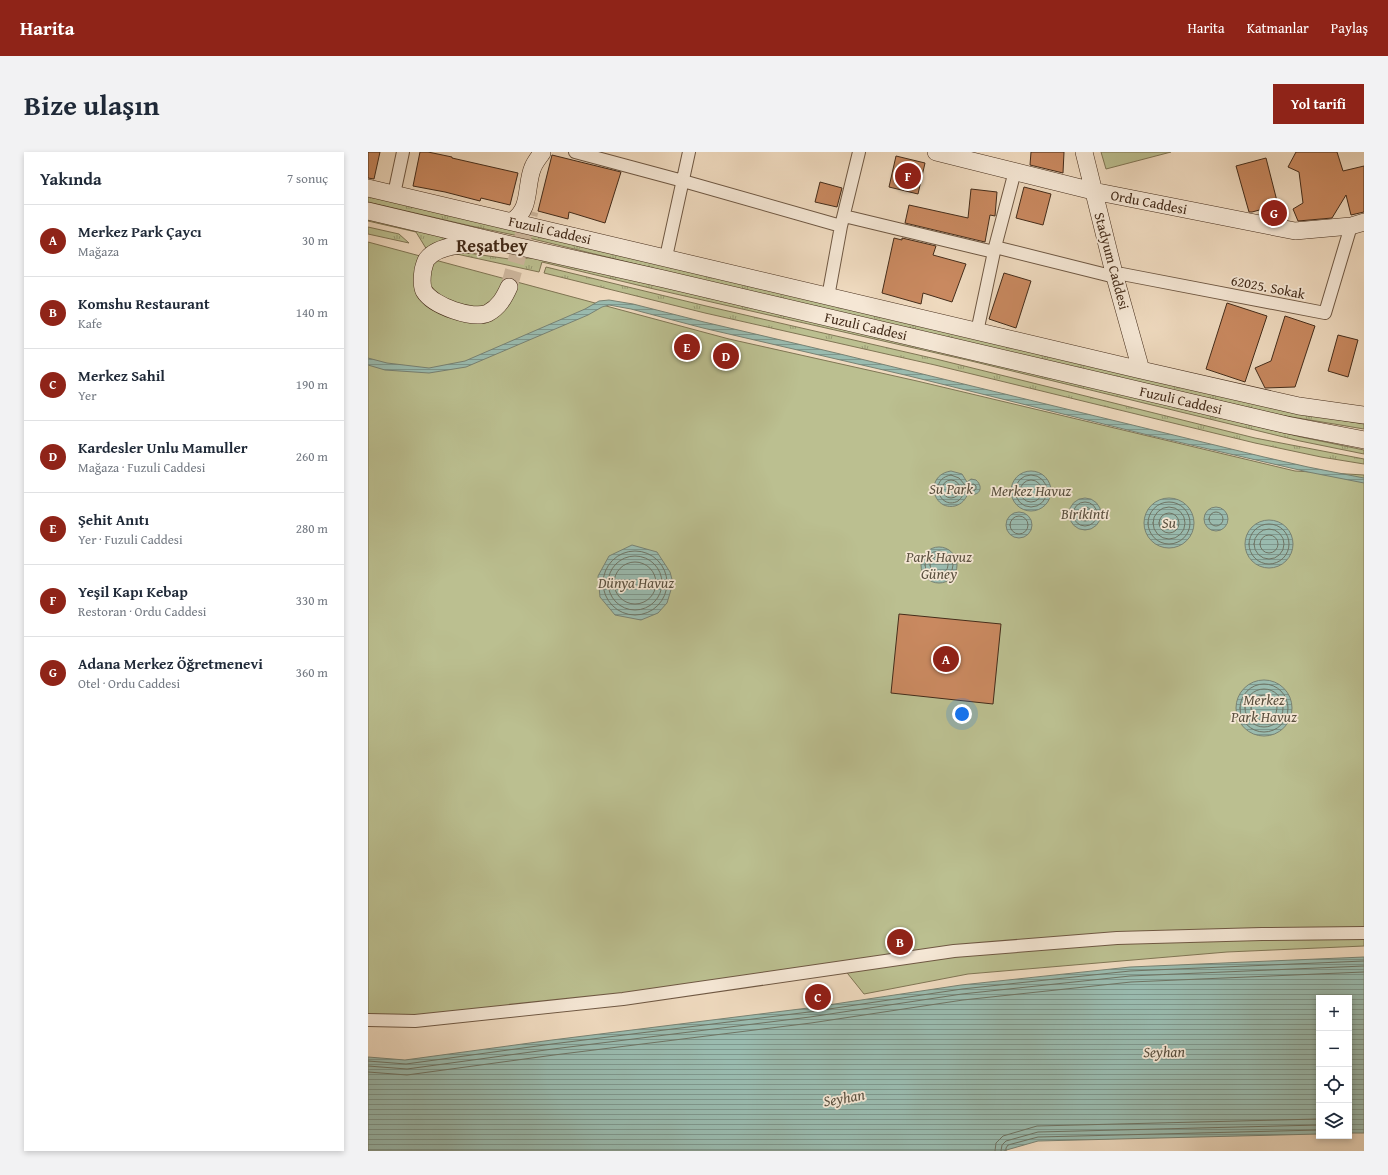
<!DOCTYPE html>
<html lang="tr">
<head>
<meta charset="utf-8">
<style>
	body { margin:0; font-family:"Gentium Book Plus",serif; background:#f2f2f3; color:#1f2937 }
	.controls { position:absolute; right:12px; bottom:12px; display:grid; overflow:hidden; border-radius:0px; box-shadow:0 2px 6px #0003 }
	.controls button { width:36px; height:36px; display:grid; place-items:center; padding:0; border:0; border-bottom:1px solid #e0e1e3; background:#fff; color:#1f2937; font:20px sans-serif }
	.you { position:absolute; left:594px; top:562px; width:14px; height:14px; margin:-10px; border:3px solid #fff; border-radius:50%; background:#1a73e8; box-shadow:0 0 0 6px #1a73e833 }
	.badge { display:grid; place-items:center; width:26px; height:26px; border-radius:50%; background:#8f2418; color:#fff; font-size:13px; font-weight:700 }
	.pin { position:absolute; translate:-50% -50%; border:2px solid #fff; box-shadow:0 1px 4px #0006 }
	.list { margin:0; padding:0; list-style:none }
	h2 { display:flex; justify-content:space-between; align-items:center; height:52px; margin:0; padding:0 16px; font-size:17px }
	h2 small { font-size:13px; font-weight:400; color:#747a83 }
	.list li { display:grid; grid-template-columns:26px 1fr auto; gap:12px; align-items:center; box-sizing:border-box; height:72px; padding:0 16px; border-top:1px solid #e0e1e3 }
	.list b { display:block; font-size:15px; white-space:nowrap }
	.list p { margin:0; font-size:13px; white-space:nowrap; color:#747a83 }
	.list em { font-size:13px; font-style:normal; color:#747a83 }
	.icon { flex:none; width:22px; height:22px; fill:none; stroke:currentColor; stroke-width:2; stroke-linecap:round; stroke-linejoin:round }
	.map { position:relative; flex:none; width:996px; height:999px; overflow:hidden; border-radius:0px }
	header { display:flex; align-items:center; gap:24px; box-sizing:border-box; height:56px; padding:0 20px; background:#8f2418; color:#fff }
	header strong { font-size:19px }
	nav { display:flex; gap:22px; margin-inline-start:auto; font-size:14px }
	.intro { display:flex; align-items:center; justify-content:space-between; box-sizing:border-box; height:96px; padding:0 24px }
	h1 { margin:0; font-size:28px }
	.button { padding:10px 18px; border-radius:0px; background:#8f2418; color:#fff; font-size:14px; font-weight:700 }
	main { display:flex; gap:24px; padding:0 24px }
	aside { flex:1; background:#fff; border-radius:0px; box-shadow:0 2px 6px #0003 }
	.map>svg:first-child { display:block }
	.grass { fill:url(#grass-tufts); stroke:#807655 }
	.park { fill:#bbbf90; stroke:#807655 }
	.water { fill:url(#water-rules); stroke:#788273 }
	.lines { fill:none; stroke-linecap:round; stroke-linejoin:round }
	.shore { stroke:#6f7464; stroke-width:1 }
	.building { fill:#c98960; stroke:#442c1a }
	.secondary-tunnel { stroke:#cdb79e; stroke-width:17; stroke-dasharray:17 8; stroke-linecap:butt }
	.street-casing { stroke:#6f5843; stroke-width:14 }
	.secondary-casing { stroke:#442c1a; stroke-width:18 }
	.street { stroke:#f5e7d5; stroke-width:12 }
	.secondary { stroke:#f5e7d5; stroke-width:17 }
	.labels { text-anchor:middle; stroke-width:3.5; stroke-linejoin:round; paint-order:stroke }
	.street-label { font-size:14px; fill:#442c1a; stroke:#f5e7d5 }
	.water-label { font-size:15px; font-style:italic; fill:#5a503f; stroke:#f5e7d5 }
	.district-label { font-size:18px; font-weight:bold; fill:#442c1a; stroke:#f5e7d5 }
</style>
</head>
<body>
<header>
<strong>Harita</strong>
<nav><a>Harita</a><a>Katmanlar</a><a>Paylaş</a></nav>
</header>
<div class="intro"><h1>Bize ulaşın</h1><a class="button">Yol tarifi</a></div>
<main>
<aside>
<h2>Yakında<small>7 sonuç</small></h2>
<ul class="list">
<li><span class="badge">A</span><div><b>Merkez Park Çaycı</b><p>Mağaza</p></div><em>30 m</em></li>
<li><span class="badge">B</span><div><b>Komshu Restaurant</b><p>Kafe</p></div><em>140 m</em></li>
<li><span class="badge">C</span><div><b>Merkez Sahil</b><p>Yer</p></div><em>190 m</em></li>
<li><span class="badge">D</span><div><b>Kardesler Unlu Mamuller</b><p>Mağaza · Fuzuli Caddesi</p></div><em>260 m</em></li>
<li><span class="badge">E</span><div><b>Şehit Anıtı</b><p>Yer · Fuzuli Caddesi</p></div><em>280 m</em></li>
<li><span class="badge">F</span><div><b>Yeşil Kapı Kebap</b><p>Restoran · Ordu Caddesi</p></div><em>330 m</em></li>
<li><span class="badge">G</span><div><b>Adana Merkez Öğretmenevi</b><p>Otel · Ordu Caddesi</p></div><em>360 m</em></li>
</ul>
</aside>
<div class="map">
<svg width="996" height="999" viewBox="0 0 996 999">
	<defs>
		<pattern id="grass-tufts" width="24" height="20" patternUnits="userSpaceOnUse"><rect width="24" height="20" fill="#bbbf90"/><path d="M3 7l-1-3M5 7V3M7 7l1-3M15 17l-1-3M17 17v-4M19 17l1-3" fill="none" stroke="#9a9b75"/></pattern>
		<pattern id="water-rules" width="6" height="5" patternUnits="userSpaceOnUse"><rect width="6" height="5" fill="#9abbaf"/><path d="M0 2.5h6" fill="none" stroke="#7f988e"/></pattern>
	</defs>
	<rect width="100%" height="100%" fill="#efdabf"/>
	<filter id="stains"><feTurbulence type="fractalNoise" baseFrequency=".005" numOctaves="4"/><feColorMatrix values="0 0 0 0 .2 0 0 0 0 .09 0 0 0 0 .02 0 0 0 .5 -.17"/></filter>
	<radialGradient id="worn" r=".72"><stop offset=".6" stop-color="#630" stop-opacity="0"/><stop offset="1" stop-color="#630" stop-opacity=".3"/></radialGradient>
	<!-- grass -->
	<path class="grass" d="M0,44l913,214 83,14v5l-84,-14 -562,-131 -185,-45 -62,-13 -103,-24z
		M0,67l108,24 -49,7 -11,-18 -48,-11z
		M0,75l31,7 10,9 -41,-9z
		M93,100l55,8 12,-2h21l557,132 195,47 63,13v4l-64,-13 -333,-81 -313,-71 -112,-27 -3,10 -87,-19z
		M178,115l160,39 230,53 319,79 109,21v5l-43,-7 -66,-14 -320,-78 -230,-52 -161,-40z"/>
	<!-- park -->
	<path class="park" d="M733,0h70l-65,17z
		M0,90l361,97 188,42 378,90 69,4v471l-137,6 -259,22 -104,20 -24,-30 -115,18 -312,35 -45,-1z"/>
	<!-- water -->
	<path class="water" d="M241,148l24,4 71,18 132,31 428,104 44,10 56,11v5l-56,-11 -160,-37 -243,-60 -202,-47 -72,-19 -22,-4 -7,2 -14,8 -122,52 -37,6 -44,-3 -17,-5v-7l19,5 42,5 36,-7 120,-52 14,-8z
		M643 339a20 20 0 1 1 40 0a20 20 0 1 1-40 0Z
		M583,319l11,3 5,8 4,-3 5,1c9,8 2,18 -8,13 -2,6 -6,11 -13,13 -23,5 -31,-31 -4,-35z
		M776 371a25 25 0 1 1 50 0a25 25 0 1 1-50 0Z
		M701 362a16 16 0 1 1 32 0a16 16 0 1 1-32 0Z
		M836 367a12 12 0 1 1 24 0a12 12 0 1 1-24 0Z
		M638 373a13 13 0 1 1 26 0a13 13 0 1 1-26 0Z
		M877 392a24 24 0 1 1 48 0a24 24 0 1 1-48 0Z
		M264,393l25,7 13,20 3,11 -6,20 -9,10 -17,7 -26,-5 -15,-18 -2,-21 11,-20z
		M553 413a18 18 0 1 1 36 0a18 18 0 1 1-36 0Z
		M868 556a28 28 0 1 1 56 0a28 28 0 1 1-56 0Z
		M996,805v176h-15v-135h-30v136l-281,7 -35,10h-635v-94l37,3 147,-20 256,-32 153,-23 169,-18z"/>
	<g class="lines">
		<!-- shore -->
		<path class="shore" d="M647 339a16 16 0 1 1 32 0a16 16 0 1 1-32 0Z
			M583,323l8,3 6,7 9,-1 2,2v3l-2,2h-8c-3,3 -4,7 -8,10 -18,10 -31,-22 -7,-26z
			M652 339a11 11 0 1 1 22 0a11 11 0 1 1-22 0Z
			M574 337a9 9 0 1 1 18 0a9 9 0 1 1-18 0Z
			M780 371a21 21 0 1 1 42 0a21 21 0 1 1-42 0Z
			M705 362a12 12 0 1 1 24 0a12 12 0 1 1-24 0Z
			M785 371a16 16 0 1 1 32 0a16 16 0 1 1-32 0Z
			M710 362a7 7 0 1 1 14 0a7 7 0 1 1-14 0Z
			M841 367a7 7 0 1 1 14 0a7 7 0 1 1-14 0Z
			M791 371a10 10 0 1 1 20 0a10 10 0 1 1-20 0Z
			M642 373a9 9 0 1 1 18 0a9 9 0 1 1-18 0Z
			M881 392a20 20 0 1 1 40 0a20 20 0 1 1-40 0Z
			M886 392a15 15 0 1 1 30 0a15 15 0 1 1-30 0Z
			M892 392a9 9 0 1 1 18 0a9 9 0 1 1-18 0Z
			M235 431a32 32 0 1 1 64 0a32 32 0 1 1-64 0Z
			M557 413a14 14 0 1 1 28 0a14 14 0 1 1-28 0Z
			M240 431a27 27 0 1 1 54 0a27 27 0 1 1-54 0Z
			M562 413a9 9 0 1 1 18 0a9 9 0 1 1-18 0Z
			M246 431a21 21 0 1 1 42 0a21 21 0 1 1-42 0Z
			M872 556a24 24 0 1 1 48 0a24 24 0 1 1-48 0Z
			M877 556a19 19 0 1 1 38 0a19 19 0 1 1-38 0Z
			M883 556a13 13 0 1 1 26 0a13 13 0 1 1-26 0Z
			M0,909l38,3 146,-20 257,-32 153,-23 168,-18 234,-10
			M0,914l39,3 146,-20 257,-32 152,-23 168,-18 234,-10
			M0,920l39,3 147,-20 257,-32 152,-23 168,-18 233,-10
			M627,999l1,-8 7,-7 34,-10 282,-7
			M633,999l1,-6 4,-4 32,-9 281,-7
			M638,999v-3l2,-3 30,-8 281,-7"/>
	</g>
	<!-- building -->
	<path class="building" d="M0,0h12l-6,27 -6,-1z
		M52,0h8l24,5v1l66,15 -8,32 -29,-7 -1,3 -35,-9 -32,-6z
		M663,0h33l-1,21 -33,-8z
		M928,0h41l6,19 21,-5v46l-13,3 -5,-20 -14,23 -34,3 -5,-12 10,-6 -4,-31 -11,-5z
		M184,3l69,17 -16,51 -36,-11 -1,7 -30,-8z
		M528,4l29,7 -7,31 -29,-7z
		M898,6l12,47 -26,7h-3l-13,-46z
		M452,30l22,6 -5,19 -22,-5z
		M656,35l27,7 -8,31 -27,-7z
		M603,37l26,3 -2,24 -5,-1 -5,27 -80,-19 4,-18 59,13z
		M526,86l8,2v-2l34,8 -3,9 33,9 -14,38 -29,-9 -2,11 -39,-11z
		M636,121l27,8 -15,47 -27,-9z
		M859,151l40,13 -22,66 -39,-13z
		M917,164l30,10 -20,61 -30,1 -10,-20 16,-7z
		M970,183l20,5 -10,37 -20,-6z
		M531,462l102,10 -8,80 -102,-11z"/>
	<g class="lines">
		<!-- secondary-tunnel -->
		<path class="secondary-tunnel" d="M141,135l21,-76"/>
		<defs>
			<path id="street" d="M207,0l108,29 158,45
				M26,42l9,-42
				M476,64l150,36
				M627,95l120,30 7,-3 203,39 26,-87
				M298,105l23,-105
				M460,145l13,-71 18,-74
				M609,180l18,-85 20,-76
				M0,868l47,1 208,-22 331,-48 163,-13 145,-4 102,-1"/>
			<path id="secondary" d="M568,0l157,39 202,40 56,-5 13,-4
				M716,0l31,125 26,93
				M0,36l773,182 158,36 65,9
				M0,59l139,33 157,35 623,146 77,15
				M144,69c20,-12 13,-36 21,-54 2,-5 6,-10 9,-14
				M117,92c-17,0 -46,0 -58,15 -2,2 -3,8 -4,11 -1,7 -2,15 1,21 9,15 49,29 64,22 11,-6 16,-15 21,-26"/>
		</defs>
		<!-- street casing -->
		<use href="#street" class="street-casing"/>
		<!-- secondary casing -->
		<use href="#secondary" class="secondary-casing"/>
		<!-- street -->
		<use href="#street" class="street"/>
		<!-- secondary -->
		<use href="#secondary" class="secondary"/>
	</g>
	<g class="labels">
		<!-- street labels -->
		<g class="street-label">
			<text transform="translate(781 50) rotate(11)" y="5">Ordu Caddesi</text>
			<text transform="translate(182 78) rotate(13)" y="5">Fuzuli Caddesi</text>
			<text transform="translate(744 109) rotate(75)" y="5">Stadyum Caddesi</text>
			<text transform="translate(900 135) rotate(11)" y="5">62025. Sokak</text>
			<text transform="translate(498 174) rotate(13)" y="5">Fuzuli Caddesi</text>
			<text transform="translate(813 248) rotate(13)" y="5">Fuzuli Caddesi</text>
		</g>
		<!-- water labels -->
		<g class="water-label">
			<text x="583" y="342">Su Park</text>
			<text x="663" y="344">Merkez Havuz</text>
			<text x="717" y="367">Birikinti</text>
			<text x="801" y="376">Su</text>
			<text x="571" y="410">Park Havuz<tspan x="571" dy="17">Güney</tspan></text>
			<text x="268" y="436">Dünya Havuz</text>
			<text x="896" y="553">Merkez<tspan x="896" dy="17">Park Havuz</tspan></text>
			<text transform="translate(796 900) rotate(-1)" y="5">Seyhan</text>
			<text transform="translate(476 946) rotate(-10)" y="5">Seyhan</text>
		</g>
		<!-- district labels -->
		<g class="district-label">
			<text x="124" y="100">Reşatbey</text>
		</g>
	</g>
	<rect width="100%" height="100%" filter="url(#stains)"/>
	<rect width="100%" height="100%" fill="url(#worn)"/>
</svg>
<div class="controls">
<button>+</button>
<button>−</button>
<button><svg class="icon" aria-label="locate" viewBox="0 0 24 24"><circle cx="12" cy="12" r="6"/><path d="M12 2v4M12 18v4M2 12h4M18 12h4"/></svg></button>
<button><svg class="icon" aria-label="layers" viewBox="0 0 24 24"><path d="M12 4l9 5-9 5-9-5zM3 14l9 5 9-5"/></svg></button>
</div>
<div class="you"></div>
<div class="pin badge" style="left:578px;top:507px">A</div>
<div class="pin badge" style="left:532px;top:790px">B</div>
<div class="pin badge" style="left:450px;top:845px">C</div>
<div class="pin badge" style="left:358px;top:204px">D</div>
<div class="pin badge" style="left:319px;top:195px">E</div>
<div class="pin badge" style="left:540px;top:24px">F</div>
<div class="pin badge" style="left:906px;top:61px">G</div>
</div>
</main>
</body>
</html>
